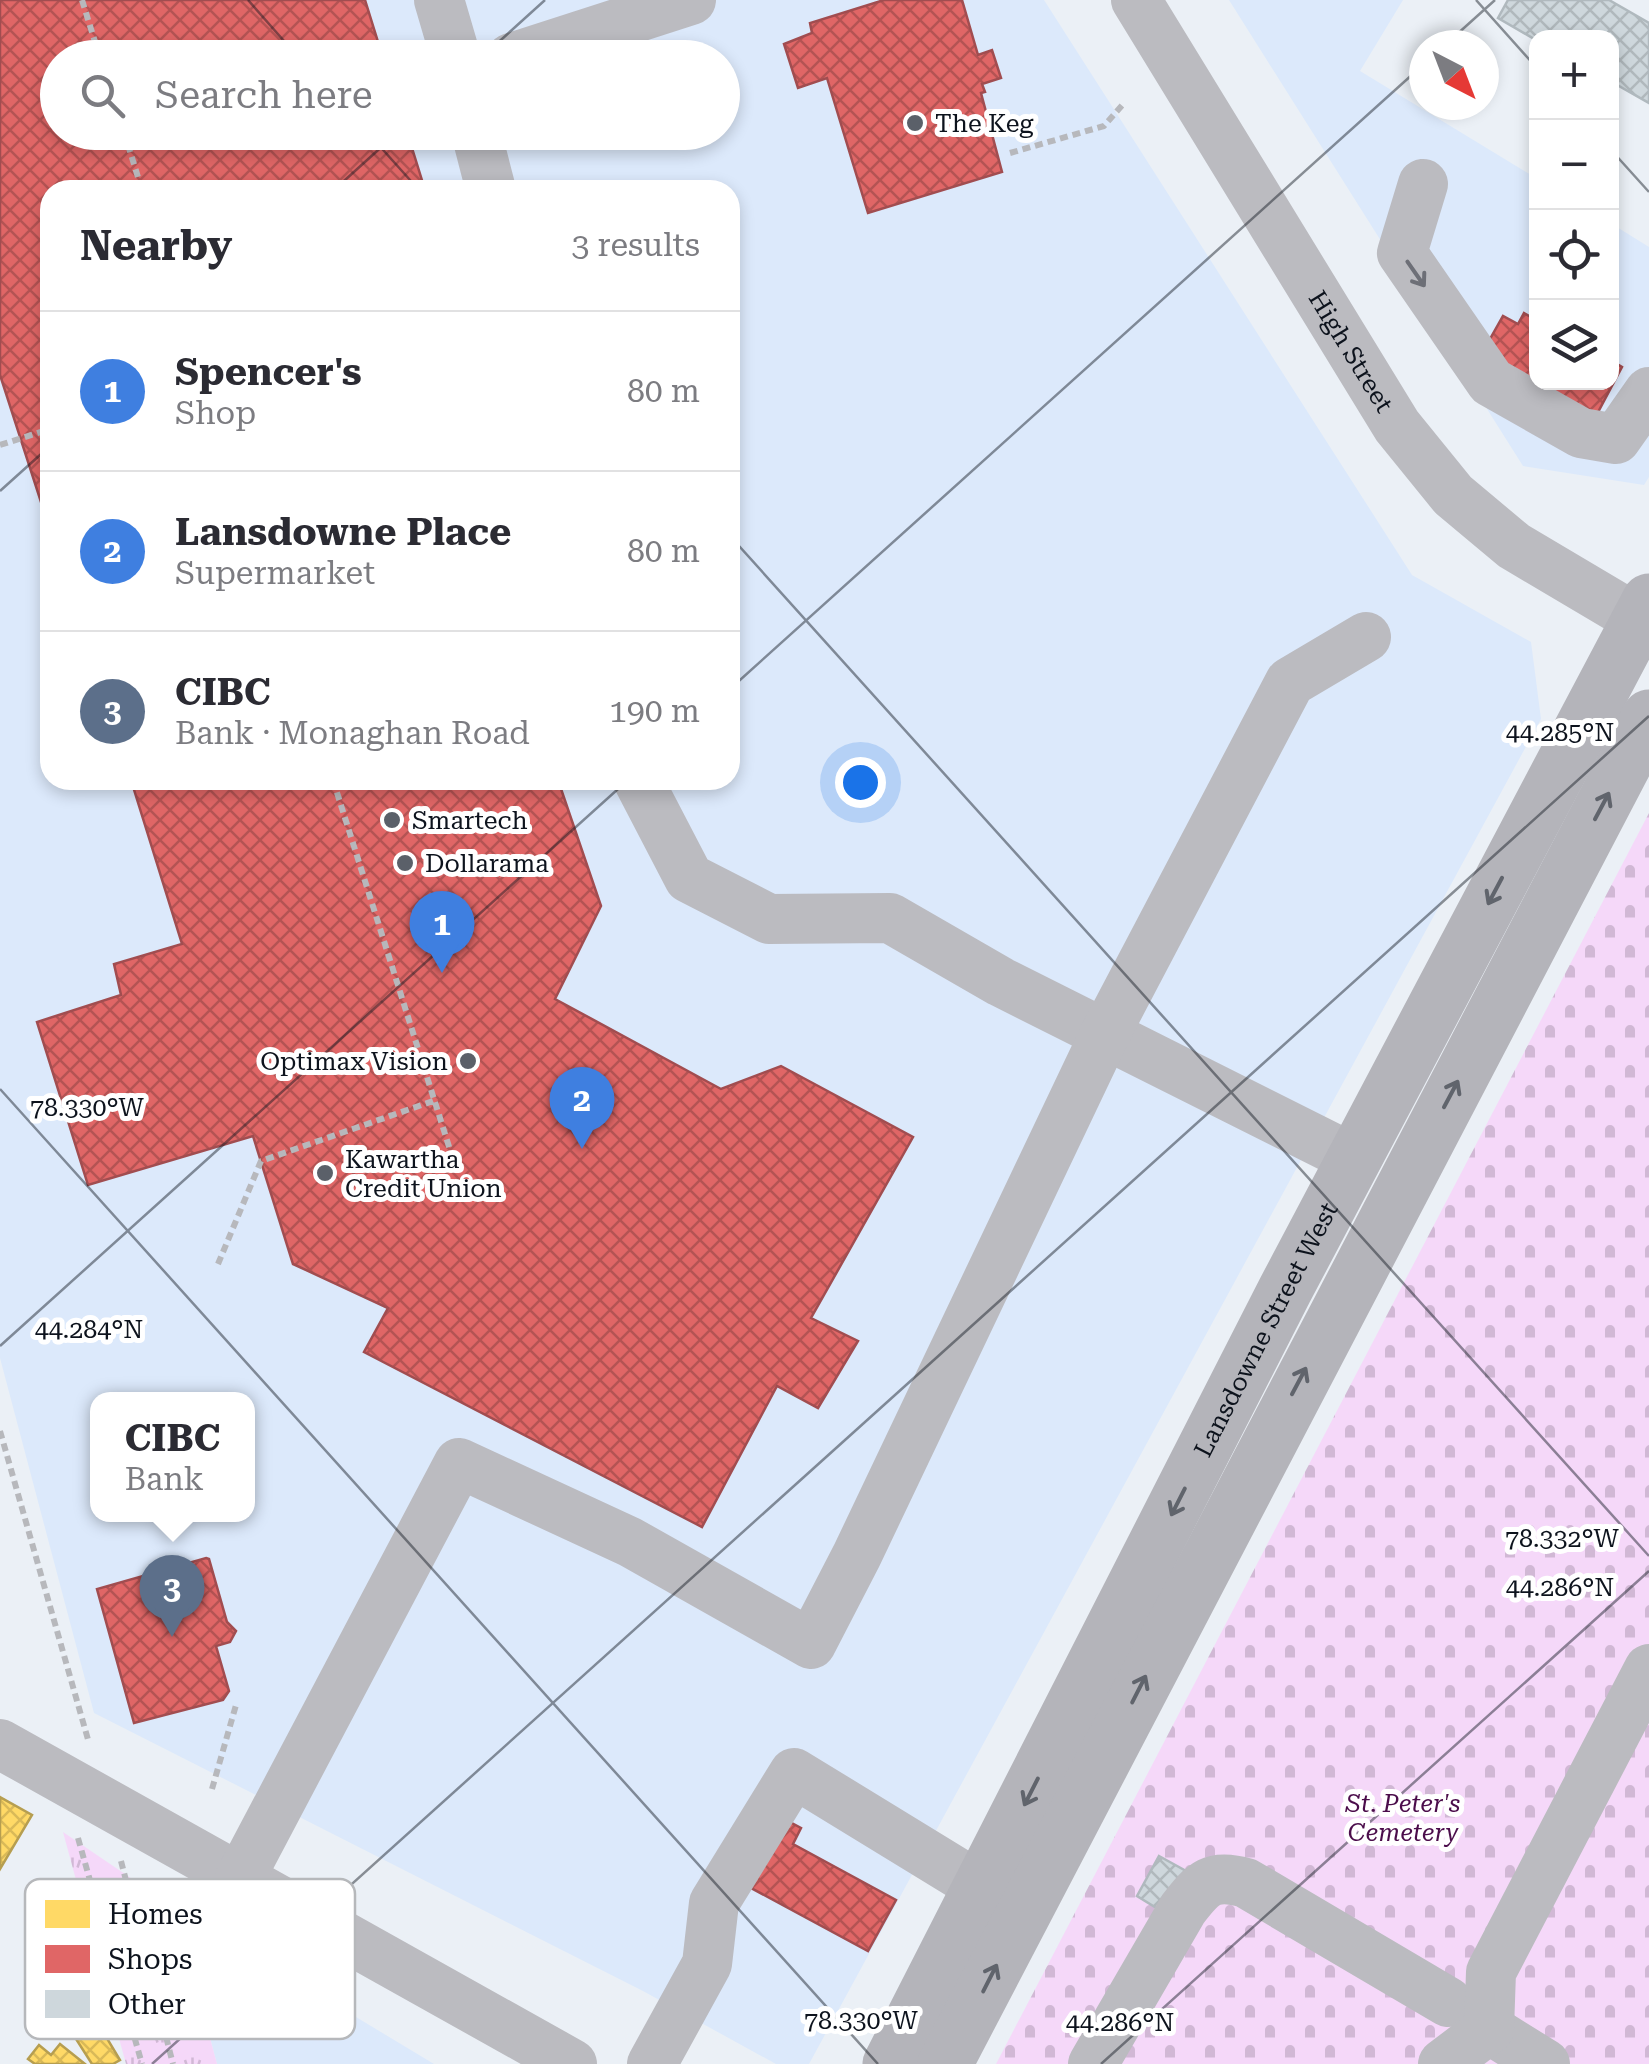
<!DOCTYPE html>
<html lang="en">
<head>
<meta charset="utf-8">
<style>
	body { margin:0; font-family:"Roboto Serif",serif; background:#f2f2f3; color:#2b2b33 }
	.controls { position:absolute; right:30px; top:30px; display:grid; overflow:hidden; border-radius:20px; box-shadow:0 5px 15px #0003 }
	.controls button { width:90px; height:90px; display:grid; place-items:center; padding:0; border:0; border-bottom:2px solid #e1e1e2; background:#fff; color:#2b2b33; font:50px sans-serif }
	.compass { position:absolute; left:1409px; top:30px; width:90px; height:90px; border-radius:50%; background:#fff; box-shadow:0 5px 15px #0003; rotate:138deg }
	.you { position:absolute; left:860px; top:782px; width:35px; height:35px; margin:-25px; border:8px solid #fff; border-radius:50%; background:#1a73e8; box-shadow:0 0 0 15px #1a73e833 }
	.badge { display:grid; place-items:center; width:65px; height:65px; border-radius:50%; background:#5b6069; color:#fff; font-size:32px; font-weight:700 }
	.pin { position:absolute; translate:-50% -82px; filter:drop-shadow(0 2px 5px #0008) }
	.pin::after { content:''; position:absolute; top:52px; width:35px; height:30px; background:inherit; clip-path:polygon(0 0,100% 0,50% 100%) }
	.popup { position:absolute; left:90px; top:1392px; width:165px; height:130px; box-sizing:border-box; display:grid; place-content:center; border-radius:20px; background:#fff; filter:drop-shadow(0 2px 8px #0005); font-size:32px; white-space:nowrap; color:#7c7c81 }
	.popup b { font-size:38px; color:#2b2b33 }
	.popup::after { content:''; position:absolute; left:50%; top:100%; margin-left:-20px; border:20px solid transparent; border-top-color:#fff }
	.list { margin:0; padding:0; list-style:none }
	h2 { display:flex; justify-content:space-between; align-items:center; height:130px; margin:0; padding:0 40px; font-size:42px }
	h2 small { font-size:32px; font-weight:400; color:#7c7c81 }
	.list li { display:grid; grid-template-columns:65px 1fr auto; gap:30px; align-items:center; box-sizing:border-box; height:160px; padding:0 40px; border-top:2px solid #e1e1e2 }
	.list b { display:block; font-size:38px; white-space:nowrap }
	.list p { margin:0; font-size:32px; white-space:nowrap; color:#7c7c81 }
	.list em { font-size:32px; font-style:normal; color:#7c7c81 }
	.icon { flex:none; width:55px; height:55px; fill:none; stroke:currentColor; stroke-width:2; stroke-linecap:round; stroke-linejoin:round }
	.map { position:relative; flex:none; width:1649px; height:2064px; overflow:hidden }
	.search { position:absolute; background:#fff; box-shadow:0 5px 15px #0003; left:40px; top:40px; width:700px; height:110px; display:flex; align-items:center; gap:25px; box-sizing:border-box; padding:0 35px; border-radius:55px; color:#7c7c81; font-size:38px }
	.panel { position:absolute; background:#fff; box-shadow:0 5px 15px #0003; left:40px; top:180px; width:700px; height:610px; border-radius:30px }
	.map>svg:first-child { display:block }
	.built { fill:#dce9fb; fill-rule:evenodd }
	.grass { fill:url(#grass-tufts) }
	.cemetery { fill:url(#cemetery-stones) }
	.homes { fill:url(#homes-cross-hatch); stroke:#b69e50; stroke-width:2.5 }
	.shops { fill:url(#shops-cross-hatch); stroke:#a14d50; stroke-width:2.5 }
	.building { fill:url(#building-cross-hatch); stroke:#b0b9be; stroke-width:2.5 }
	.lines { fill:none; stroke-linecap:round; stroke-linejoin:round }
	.path { stroke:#b7b8bc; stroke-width:6; stroke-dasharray:8 5; stroke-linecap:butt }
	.minor { stroke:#bbbbc0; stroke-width:50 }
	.major { stroke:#b4b4ba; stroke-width:55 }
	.oneway { stroke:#6d6f77 }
	.oneway2 { stroke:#60646c }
	.ticks { fill:none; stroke:#0d131d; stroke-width:2.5; stroke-opacity:0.45 }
	.poi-dot { fill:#5b6069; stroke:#fff; stroke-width:4 }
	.labels { text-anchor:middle; stroke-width:10; stroke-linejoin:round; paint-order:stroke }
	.poi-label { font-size:25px; fill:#0d131d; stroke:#fff; text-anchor:start }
	.street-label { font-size:25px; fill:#0d131d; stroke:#fff }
	.park-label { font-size:25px; font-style:italic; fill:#4b0d4b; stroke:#fff }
	.key { fill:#fff; stroke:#b6b8bb; stroke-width:2.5 }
	.key-label { font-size:28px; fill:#0d131d }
	.ticks-label { font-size:25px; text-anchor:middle; fill:#0d131d; stroke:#fff; stroke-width:10; stroke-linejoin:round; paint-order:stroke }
</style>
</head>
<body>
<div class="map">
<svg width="1649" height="2064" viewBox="0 0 1649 2064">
	<defs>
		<pattern id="grass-tufts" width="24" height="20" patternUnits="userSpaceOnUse" patternTransform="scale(2.5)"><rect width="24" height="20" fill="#f5d8f9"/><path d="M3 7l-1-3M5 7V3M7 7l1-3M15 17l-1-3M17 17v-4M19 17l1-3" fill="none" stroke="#d1b8d5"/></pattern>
		<pattern id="cemetery-stones" width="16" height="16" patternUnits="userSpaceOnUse" patternTransform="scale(2.5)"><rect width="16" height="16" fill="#f5d8f9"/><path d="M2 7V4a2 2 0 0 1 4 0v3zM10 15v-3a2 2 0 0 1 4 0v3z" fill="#d1b8d5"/></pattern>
		<pattern id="homes-cross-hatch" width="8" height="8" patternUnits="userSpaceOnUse" patternTransform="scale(2.5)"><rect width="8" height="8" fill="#ffd966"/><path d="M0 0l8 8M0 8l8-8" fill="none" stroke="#d9b958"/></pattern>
		<pattern id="shops-cross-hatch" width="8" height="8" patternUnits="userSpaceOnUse" patternTransform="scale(2.5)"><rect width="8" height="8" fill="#e06666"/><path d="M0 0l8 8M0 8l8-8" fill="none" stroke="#b45353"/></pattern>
		<pattern id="building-cross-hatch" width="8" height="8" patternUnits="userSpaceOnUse" patternTransform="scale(2.5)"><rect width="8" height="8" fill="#ced7dc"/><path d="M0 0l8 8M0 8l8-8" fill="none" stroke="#b0b8bc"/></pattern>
	</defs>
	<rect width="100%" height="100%" fill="#ebf0f6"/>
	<!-- built -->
	<path class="built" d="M0,0h1044l368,575 119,67 10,77 -732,1345h-33l-133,-73 -549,-278 -94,-355zM58,58h664v74h-664zM50,190h680v590h-680zM97,1400h150v114h-150z
		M1229,0h174l-43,71 176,107v204h76v-158l37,23v230l-5,8 -121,-19z
		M175,1908l259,156h-217z"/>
	<!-- grass -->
	<path class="grass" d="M63,1832l112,76 42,156h-91z"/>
	<!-- cemetery -->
	<path class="cemetery" d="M1649,813v1251h-653z"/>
	<!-- homes -->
	<path class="homes" d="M0,1797l32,18 -32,54z
		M99,2025l21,35 -7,4h-21l-16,-25z
		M60,2044l25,20h-50l-7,-5 11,-14 12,10z"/>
	<!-- shops -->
	<path class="shops" d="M0,0h365l18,58h-325v74h349l18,58h-375v340l-50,-155z
		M884,0h78l16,55 14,-5 9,28 -19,6 3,8 -4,1 21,79 -134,41 -41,-135 -29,10 -14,-44 28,-11 -2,-10z
		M1524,313l12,7v62h76v-21l10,6 -34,64 -103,-83 18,-32 15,8z
		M131,780h427l43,126 -46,93 166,90 60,-23 132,71 -102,181 47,23 -40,67 -41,-22 -75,141 -338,-175 24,-44 -95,-44 -40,-128 -165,49 -51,-163 84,-27 -7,-31 68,-20z
		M206,1558l3,1 18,63 9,9 -6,11 -14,4 13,45 -6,9 -89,23 -37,-134z
		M775,1814l26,14 -8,16 103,56 -28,51 -130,-70z"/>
	<!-- building -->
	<path class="building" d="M1508,0h101l40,23v80l-37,-21v-44h-76v2l-38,-22z
		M1159,1856l27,15 -23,41 -26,-16z"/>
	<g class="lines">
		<!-- path -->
		<path class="path" d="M82,0l18,58
			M124,132l18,58
			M1010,153l94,-27 21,-24
			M0,445l50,-16
			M333,780l119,376
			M218,1264l43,-103 172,-60
			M0,1431l89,312
			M212,1789l24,-84
			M78,1838l64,226
			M121,1861l52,203"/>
		<!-- minor -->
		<g class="minor">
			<path d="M439,0l17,58"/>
			<path id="s1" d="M1136,0l261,426 56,69 61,51 135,80"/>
			<path d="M511,58l180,-58"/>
			<path d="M476,132l15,58"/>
			<path d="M1423,184l-21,69 89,129 90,51 35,6 33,-47"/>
			<path d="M638,780l51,98 80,41 121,-1 111,64 353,177"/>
			<path d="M0,1744l572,320"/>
			<path d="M240,1878l219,-415 171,79 181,102 46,-89 248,-521 185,-352 76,-45"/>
			<path d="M1489,2029l56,35"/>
			<path d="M652,2064l55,-100 7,-61 80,-130 188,115"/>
			<path d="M1093,2064l90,-155c20,-26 29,-36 63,-26l202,119"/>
			<path d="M1443,2064l46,-35 2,-57 158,-303"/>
		</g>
		<!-- major -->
		<g class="major">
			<path id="s2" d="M890,2064l395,-774 364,-689"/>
			<path d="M945,2064l704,-1347"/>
		</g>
	</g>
	<!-- one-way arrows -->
	<defs><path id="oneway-shaft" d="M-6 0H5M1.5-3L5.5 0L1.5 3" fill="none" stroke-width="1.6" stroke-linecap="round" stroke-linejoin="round" transform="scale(2.5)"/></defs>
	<use class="oneway" href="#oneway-shaft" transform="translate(1416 274) rotate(55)"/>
	<g class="oneway2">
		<use href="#oneway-shaft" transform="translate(1602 806) rotate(-62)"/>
		<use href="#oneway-shaft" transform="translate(1495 891) rotate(118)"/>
		<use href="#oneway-shaft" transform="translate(1451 1094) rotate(-62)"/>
		<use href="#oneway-shaft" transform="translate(1299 1381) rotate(-62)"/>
		<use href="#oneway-shaft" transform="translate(1178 1502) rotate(117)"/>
		<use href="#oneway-shaft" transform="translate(1139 1689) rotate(-63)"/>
		<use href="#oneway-shaft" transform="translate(1031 1792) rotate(117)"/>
		<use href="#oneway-shaft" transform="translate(990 1978) rotate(-63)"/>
	</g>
	<!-- ticks -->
	<path class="ticks" d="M248,0l51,58M1476,0l60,67M1445,45l50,-45M481,58l64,-58M367,132l52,58M1612,151l37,41M334,190l64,-58M0,491l50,-45M730,536l919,1020M730,689l694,-625M0,1089l878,975M0,1346l628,-566M152,2064l1497,-1348M1101,2064l548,-493"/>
	<!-- markers -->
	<g class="poi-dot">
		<circle cx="915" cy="123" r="10"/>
		<circle cx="392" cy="820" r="10"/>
		<circle cx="405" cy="863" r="10"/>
		<circle cx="468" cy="1061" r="10"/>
		<circle cx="325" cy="1173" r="10"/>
	</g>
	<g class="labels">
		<!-- poi labels -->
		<g class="poi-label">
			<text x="935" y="132">The Keg</text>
			<text x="412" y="829">Smartech</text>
			<text x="425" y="872">Dollarama</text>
			<text x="448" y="1070" text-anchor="end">Optimax Vision</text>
			<text x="345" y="1168">Kawartha<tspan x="345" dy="29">Credit Union</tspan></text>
		</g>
		<!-- street labels -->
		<g class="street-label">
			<text dy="9" stroke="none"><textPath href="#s1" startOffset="412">High Street</textPath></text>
			<text dy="9" stroke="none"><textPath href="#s2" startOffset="825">Lansdowne Street West</textPath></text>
		</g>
		<!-- park labels -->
		<g class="park-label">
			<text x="1403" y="1812">St. Peter's<tspan x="1403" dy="29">Cemetery</tspan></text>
		</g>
	</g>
	<!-- legend -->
	<rect x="25" y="1879" width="330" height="160" rx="15" class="key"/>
	<rect x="45" y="1900" width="45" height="28" fill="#ffd966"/>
	<rect x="45" y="1945" width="45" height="28" fill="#e06666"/>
	<rect x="45" y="1990" width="45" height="28" fill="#ced7dc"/>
	<g class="key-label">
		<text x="108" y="1924">Homes</text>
		<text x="108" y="1969">Shops</text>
		<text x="108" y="2014">Other</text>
	</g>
	<g class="ticks-label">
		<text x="1560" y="741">44.285°N</text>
		<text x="87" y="1116">78.330°W</text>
		<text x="89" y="1338">44.284°N</text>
		<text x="1562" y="1547">78.332°W</text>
		<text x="1560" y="1596">44.286°N</text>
		<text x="861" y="2029">78.330°W</text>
		<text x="1120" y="2031">44.286°N</text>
	</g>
</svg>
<div class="controls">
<button>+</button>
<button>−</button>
<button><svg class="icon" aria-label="locate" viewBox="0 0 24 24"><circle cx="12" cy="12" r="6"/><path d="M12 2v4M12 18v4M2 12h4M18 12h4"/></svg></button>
<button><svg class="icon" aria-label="layers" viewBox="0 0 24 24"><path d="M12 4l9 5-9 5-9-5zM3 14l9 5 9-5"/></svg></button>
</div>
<svg class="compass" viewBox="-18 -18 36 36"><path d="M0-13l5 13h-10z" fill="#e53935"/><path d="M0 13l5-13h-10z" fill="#7c7c81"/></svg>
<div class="you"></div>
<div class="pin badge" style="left:442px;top:973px;background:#3f7fe0">1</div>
<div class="pin badge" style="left:582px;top:1149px;background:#3f7fe0">2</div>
<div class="pin badge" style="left:172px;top:1637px;background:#5c6f8a">3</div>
<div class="popup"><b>CIBC</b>Bank</div>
<div class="search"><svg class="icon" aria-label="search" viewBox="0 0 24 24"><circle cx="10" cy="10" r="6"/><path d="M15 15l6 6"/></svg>Search here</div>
<section class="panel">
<h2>Nearby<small>3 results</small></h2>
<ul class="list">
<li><span class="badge" style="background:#3f7fe0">1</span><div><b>Spencer's</b><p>Shop</p></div><em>80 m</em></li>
<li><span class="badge" style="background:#3f7fe0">2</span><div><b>Lansdowne Place</b><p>Supermarket</p></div><em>80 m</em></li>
<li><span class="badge" style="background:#5c6f8a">3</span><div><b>CIBC</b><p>Bank · Monaghan Road</p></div><em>190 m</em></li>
</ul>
</section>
</div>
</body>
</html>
